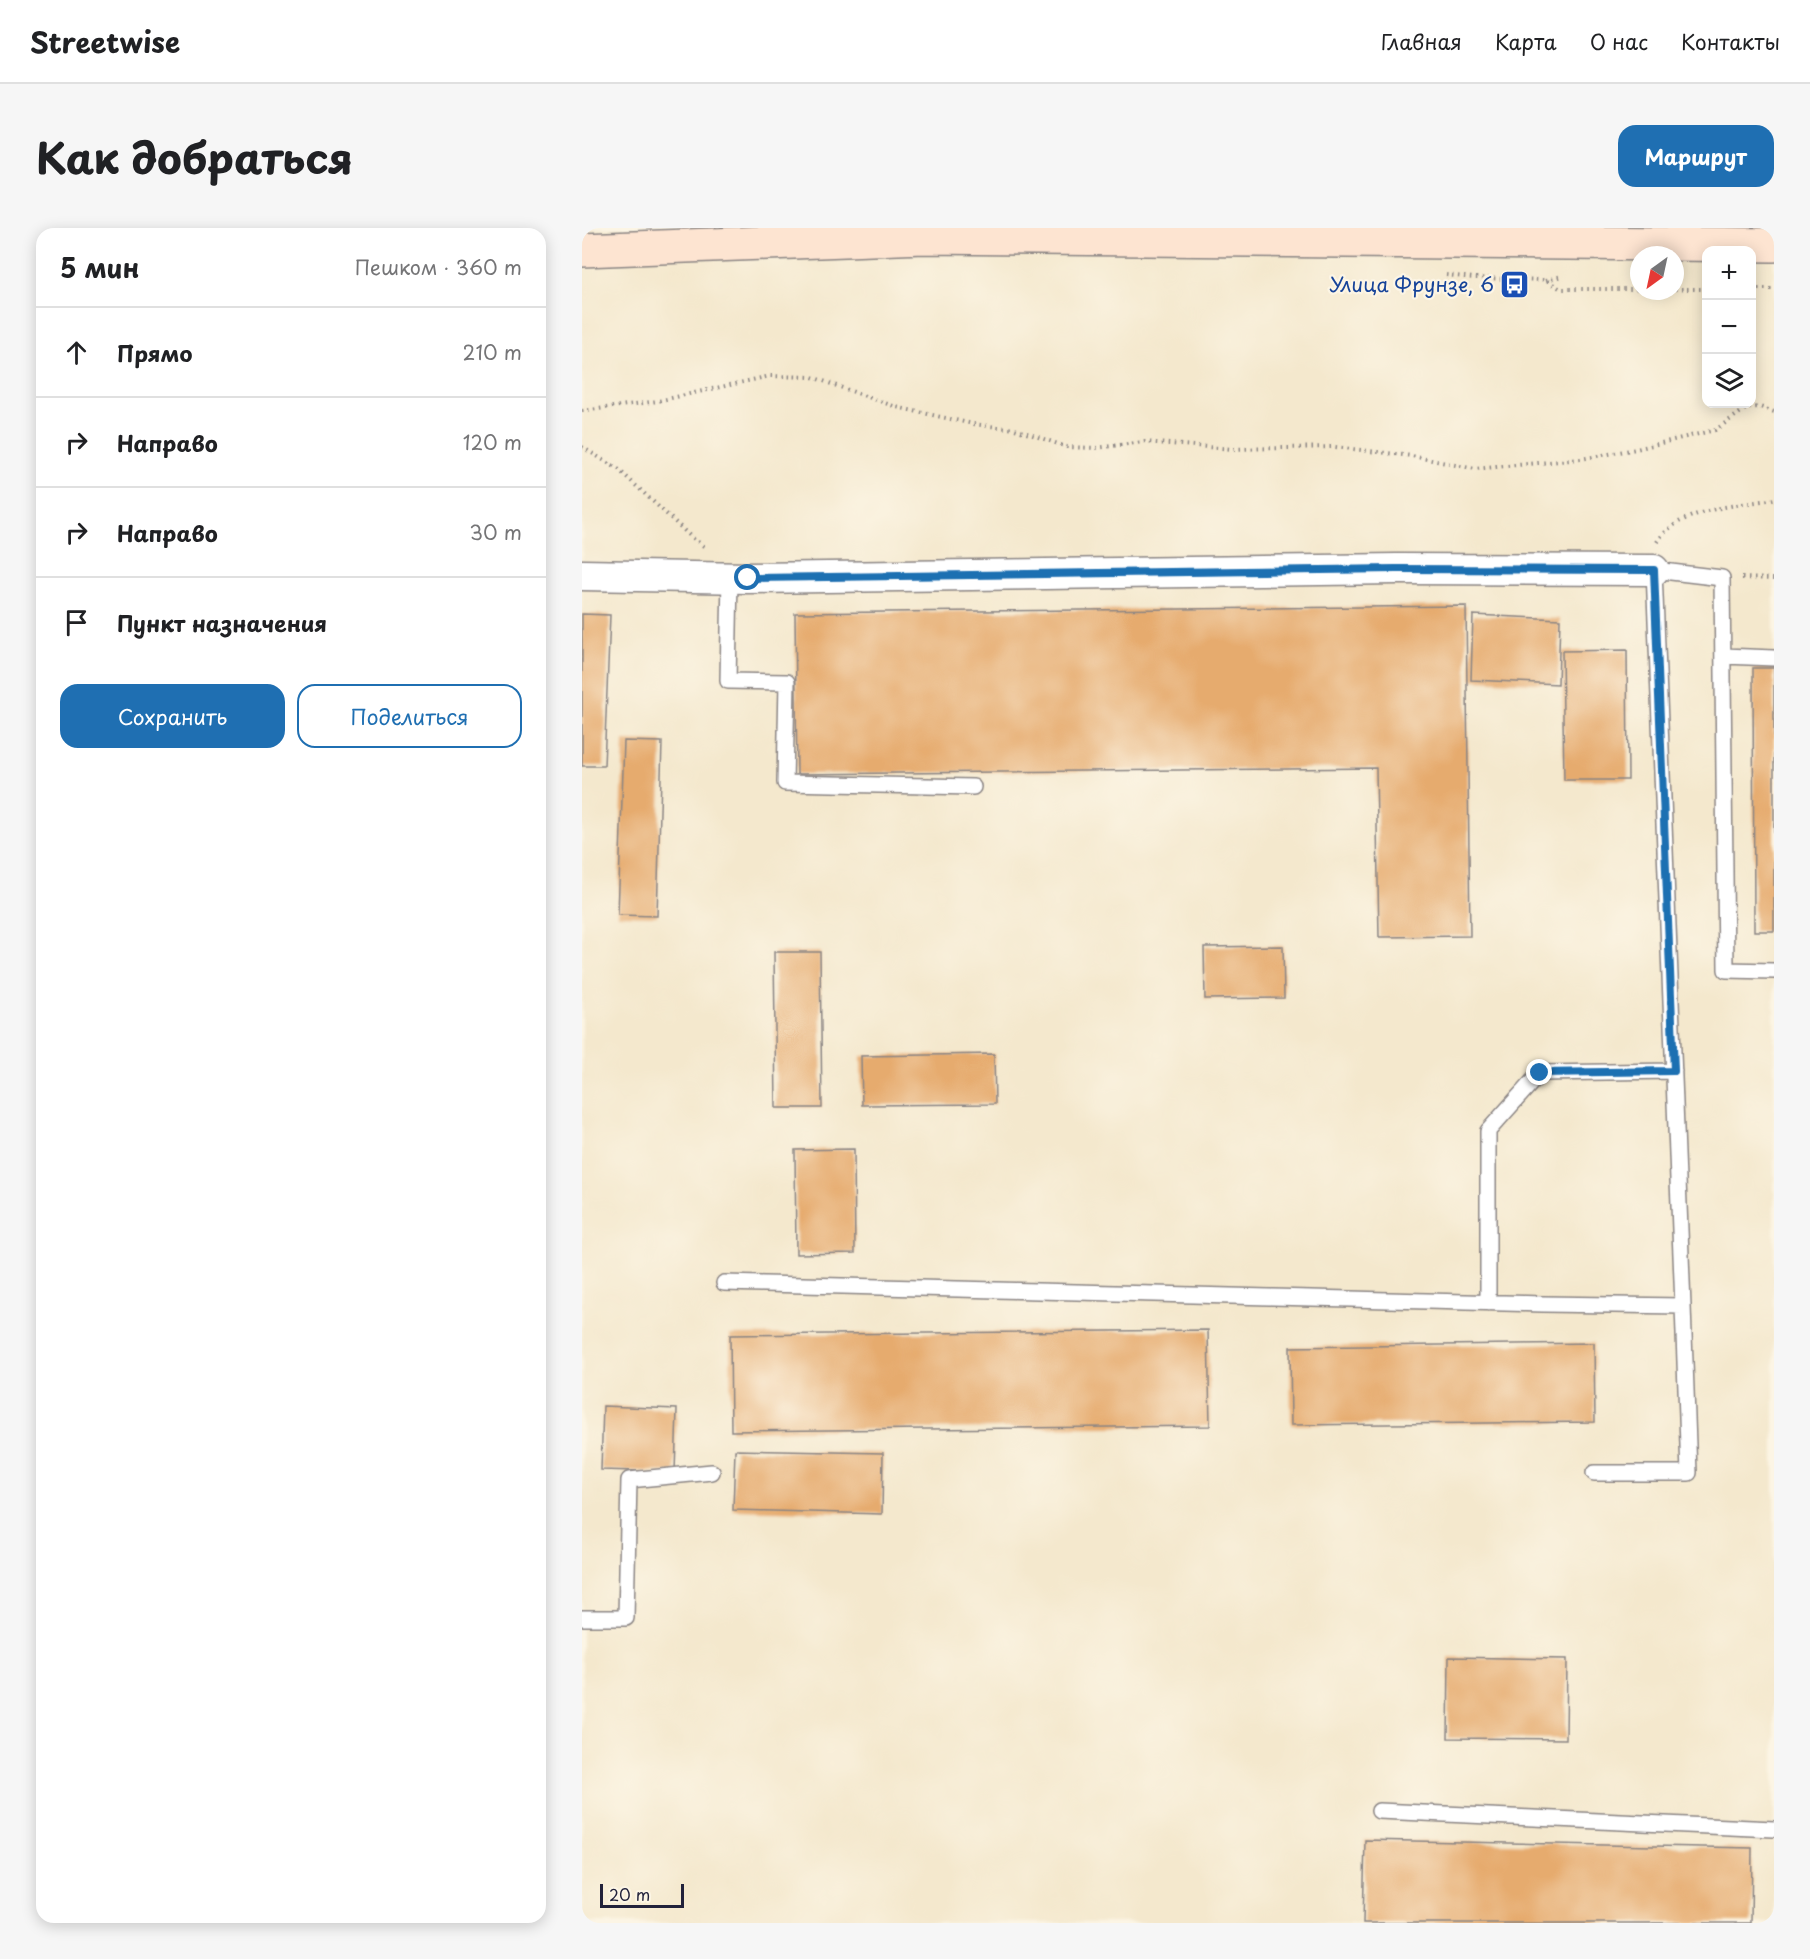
<!DOCTYPE html>
<html lang="ru">
<head>
<meta charset="utf-8">
<style>
	body { margin:0; font-family:"Playpen Sans",sans-serif; background:#f6f6f6; color:#202124 }
	.controls { position:absolute; right:18px; top:18px; display:grid; overflow:hidden; border-radius:12px; box-shadow:0 3px 15px #0003 }
	.controls button { width:54px; height:54px; display:grid; place-items:center; padding:0; border:0; border-bottom:2px solid #e0e0e0; background:#fff; color:#202124; font:30px sans-serif }
	.compass { position:absolute; left:1048px; top:18px; width:54px; height:54px; border-radius:50%; background:#fff; box-shadow:0 3px 15px #0003; rotate:213deg }
	.scale { position:absolute; left:18px; bottom:15px; width:84px; box-sizing:border-box; padding-left:6px; border:3px solid #22223b; border-top:0; font-size:16px; line-height:21px; white-space:nowrap; color:#22223b; -webkit-text-stroke:4px #fcf5e5; paint-order:stroke }
	.stop { position:absolute; width:18px; height:18px; margin:-14px; border:4px solid #1f6fb2; border-radius:50%; background:#fff }
	.stop.end { background:#1f6fb2; border-color:#fff; box-shadow:0 2px 6px #0008 }
	.list { margin:0; padding:0; list-style:none }
	h2 { display:flex; justify-content:space-between; align-items:center; height:78px; margin:0; padding:0 24px; font-size:26px }
	h2 small { font-size:20px; font-weight:400; color:#757577 }
	.list li { display:grid; grid-template-columns:39px 1fr auto; gap:18px; align-items:center; box-sizing:border-box; height:90px; padding:0 24px; border-top:2px solid #e0e0e0 }
	.list b { display:block; font-size:22px; white-space:nowrap }
	.list em { font-size:20px; font-style:normal; color:#757577 }
	.actions { display:flex; gap:12px; padding:18px 24px }
	.actions a { flex:1; padding:14px 0; border:2px solid #1f6fb2; border-radius:18px; text-align:center; font-size:21px; color:#1f6fb2 }
	.actions .main { background:#1f6fb2; color:#fff }
	.icon { flex:none; width:33px; height:33px; fill:none; stroke:currentColor; stroke-width:2; stroke-linecap:round; stroke-linejoin:round }
	.map { position:relative; flex:none; width:1192px; height:1695px; overflow:hidden; border-radius:18px }
	header { display:flex; align-items:center; gap:36px; box-sizing:border-box; height:84px; padding:0 30px; background:#fff; border-bottom:2px solid #e0e0e0 }
	header strong { font-size:28px }
	nav { display:flex; gap:33px; margin-inline-start:auto; font-size:21px }
	.intro { display:flex; align-items:center; justify-content:space-between; box-sizing:border-box; height:144px; padding:0 36px }
	h1 { margin:0; font-size:42px }
	.button { padding:15px 27px; border-radius:18px; background:#1f6fb2; color:#fff; font-size:21px; font-weight:700 }
	main { display:flex; gap:36px; padding:0 36px }
	aside { flex:1; background:#fff; border-radius:18px; box-shadow:0 3px 15px #0003 }
	.map>svg:first-child { display:block }
	.building { fill:#e6ab6e }
	.lines { fill:none; stroke-linecap:round; stroke-linejoin:round }
	.lane-casing { stroke:#8b8584; stroke-width:18 }
	.street-casing { stroke:#8b8584; stroke-width:33 }
	.secondary-casing { stroke:#8b8584; stroke-width:36 }
	.path { stroke:#8b8584; stroke-width:4; stroke-dasharray:1.5 4.5; stroke-linecap:butt }
	.lane { stroke:#fff; stroke-width:15 }
	.street { stroke:#fff; stroke-width:30 }
	.secondary { stroke:#fde4d1; stroke-width:33 }
	.route { stroke:#1f6fb2; stroke-width:8 }
	.labels { text-anchor:middle; stroke-width:4.5; stroke-linejoin:round; paint-order:stroke }
	.transit-label { font-size:20px; fill:#164399; stroke:#fcf5e5; text-anchor:end }
</style>
</head>
<body>
<header>
<strong>Streetwise</strong>
<nav><a>Главная</a><a>Карта</a><a>О нас</a><a>Контакты</a></nav>
</header>
<div class="intro"><h1>Как добраться</h1><a class="button">Маршрут</a></div>
<main>
<aside>
<h2>5 мин<small>Пешком · 360 m</small></h2>
<ul class="list">
<li><svg class="icon" aria-label="ahead" viewBox="0 0 24 24"><path d="M12 20V5M6 11l6-6 6 6"/></svg><div><b>Прямо</b></div><em>210 m</em></li>
<li><svg class="icon" aria-label="right" viewBox="0 0 24 24"><path d="M7 20v-9h11M14 6l5 5-5 5"/></svg><div><b>Направо</b></div><em>120 m</em></li>
<li><svg class="icon" aria-label="right" viewBox="0 0 24 24"><path d="M7 20v-9h11M14 6l5 5-5 5"/></svg><div><b>Направо</b></div><em>30 m</em></li>
<li><svg class="icon" aria-label="arrive" viewBox="0 0 24 24"><path d="M6 21V4h12l-3 4 3 4H6"/></svg><div><b>Пункт назначения</b></div></li>
</ul>
<div class="actions"><a class="main">Сохранить</a><a>Поделиться</a></div>
</aside>
<div class="map">
<svg width="1192" height="1695" viewBox="0 0 1192 1695">
	<rect width="100%" height="100%" fill="#fcf5e5"/>
	<filter id="ink" filterUnits="userSpaceOnUse"><feTurbulence type="fractalNoise" baseFrequency=".0167" numOctaves="2"/><feDisplacementMap in="SourceGraphic" scale="12" xChannelSelector="R" yChannelSelector="G"/><feConvolveMatrix kernelMatrix="1 2 1 2 8 2 1 2 1" color-interpolation-filters="sRGB"/></filter>
	<filter id="wash" filterUnits="userSpaceOnUse"><feTurbulence type="fractalNoise" baseFrequency=".008" numOctaves="4" result="noise"/><feDisplacementMap in="SourceGraphic" scale="24" xChannelSelector="R" yChannelSelector="G"/><feGaussianBlur stdDeviation="1.35" result="paint"/><feColorMatrix in="noise" values="0 0 0 0 0 0 0 0 0 0 0 0 0 0 0 0 0 1.4 0 .05"/><feComposite in="paint" operator="in"/></filter>
	<g filter="url(#wash)">
		<rect width="100%" height="100%" fill="#f4e8cd"/>
		<g id="blocks">
			<!-- building -->
			<path class="building" d="M884,378l4,330 -91,1 -3,-169 -579,6 -2,-161z
				M0,386l28,1 -6,151h-22z
				M891,387l87,4 -2,65 -87,-4z
				M1045,422l1,130h-64l-2,-129z
				M1171,440h21v263h-20z
				M42,513l38,1 -5,174 -39,-1z
				M701,718l1,52 -79,1 -1,-52z
				M192,724h46l2,156h-46z
				M412,826l1,50 -133,1 -1,-49z
				M272,921l1,104 -59,1 -1,-104z
				M626,1102l2,96 -479,5 -1,-96z
				M1012,1115l1,79 -304,3 -1,-78z
				M21,1178l74,3 -2,63 -74,-2z
				M153,1222l148,3 -1,61 -149,-4z
				M867,1429l118,2 -1,80 -118,-1z
				M783,1612l387,8 -1,75h-388z"/>
		</g>
	</g>
	<g filter="url(#ink)">
		<use href="#blocks" fill-opacity="0" stroke="#8b8584" stroke-width="1.5"/>
		<g class="lines">
			<defs>
				<path id="lane" d="M148,350l-2,103 59,1 -2,101 188,4
					M1142,428l50,2
					M142,1055l819,21 140,2 -29,-736 68,8 4,392 48,1
					M906,1075v-172l52,-58 134,-2
					M1012,1245h95l-6,-167
					M0,1390h44l3,-138 83,-8
					M797,1583l395,18"/>
				<path id="street" d="M0,347l166,3 649,-9 257,1"/>
				<path id="secondary" d="M0,22l342,-13 850,8"/>
			</defs>
			<!-- lane casing -->
			<use href="#lane" class="lane-casing"/>
			<!-- street casing -->
			<use href="#street" class="street-casing"/>
			<!-- secondary casing -->
			<use href="#secondary" class="secondary-casing"/>
			<!-- path -->
			<path class="path" d="M864,47l28,3 72,2 15,9h78
				M964,52l16,-4
				M1093,61h31
				M1170,61h22
				M0,183l76,-10 112,-25 42,1 84,30 77,17 42,5 52,18 29,1 48,-6 89,7 102,-2 77,9 63,13 106,-10 55,-10 79,-19 32,-22 13,-1 14,5
				M0,219l36,22 71,66 17,13
				M1075,314c22,-34 80,-36 117,-43
				M1160,350l32,1"/>
			<!-- lane -->
			<use href="#lane" class="lane"/>
			<!-- street -->
			<use href="#street" class="street"/>
			<!-- secondary -->
			<use href="#secondary" class="secondary"/>
		</g>
	</g>
	<g class="lines" filter="url(#ink)">
		<!-- route -->
		<path class="route" d="M166,350l648,-9 258,1 20,501 -134,2"/>
	</g>
	<!-- icons -->
	<defs>
		<symbol id="bus-square" viewBox="-11 -11 22 22"><rect x="-9" y="-9" width="18" height="18" rx="4" fill="#1a4fb4" stroke="#fcf5e5"/><path d="M-5-6H5V4H4V6H2V4H-2V6H-4V4H-5ZM-3.5-4V0h7V-4ZM-3.5 1.2v1.5H-2V1.2ZM2 1.2v1.5H3.5V1.2Z" fill="#fff"/></symbol>
	</defs>
	<g fill-rule="evenodd">
		<use href="#bus-square" x="916" y="40" width="33" height="33"/>
	</g>
	<g class="labels">
		<!-- transit labels -->
		<g class="transit-label">
			<text x="912" y="64">Улица Фрунзе, 6</text>
		</g>
	</g>
</svg>
<div class="controls">
<button>+</button>
<button>−</button>
<button><svg class="icon" aria-label="layers" viewBox="0 0 24 24"><path d="M12 4l9 5-9 5-9-5zM3 14l9 5 9-5"/></svg></button>
</div>
<svg class="compass" viewBox="-18 -18 36 36"><path d="M0-13l5 13h-10z" fill="#e53935"/><path d="M0 13l5-13h-10z" fill="#757577"/></svg>
<div class="scale">20 m</div>
<div class="stop" style="left:166px;top:350px"></div>
<div class="stop end" style="left:958px;top:845px"></div>
</div>
</main>
</body>
</html>
